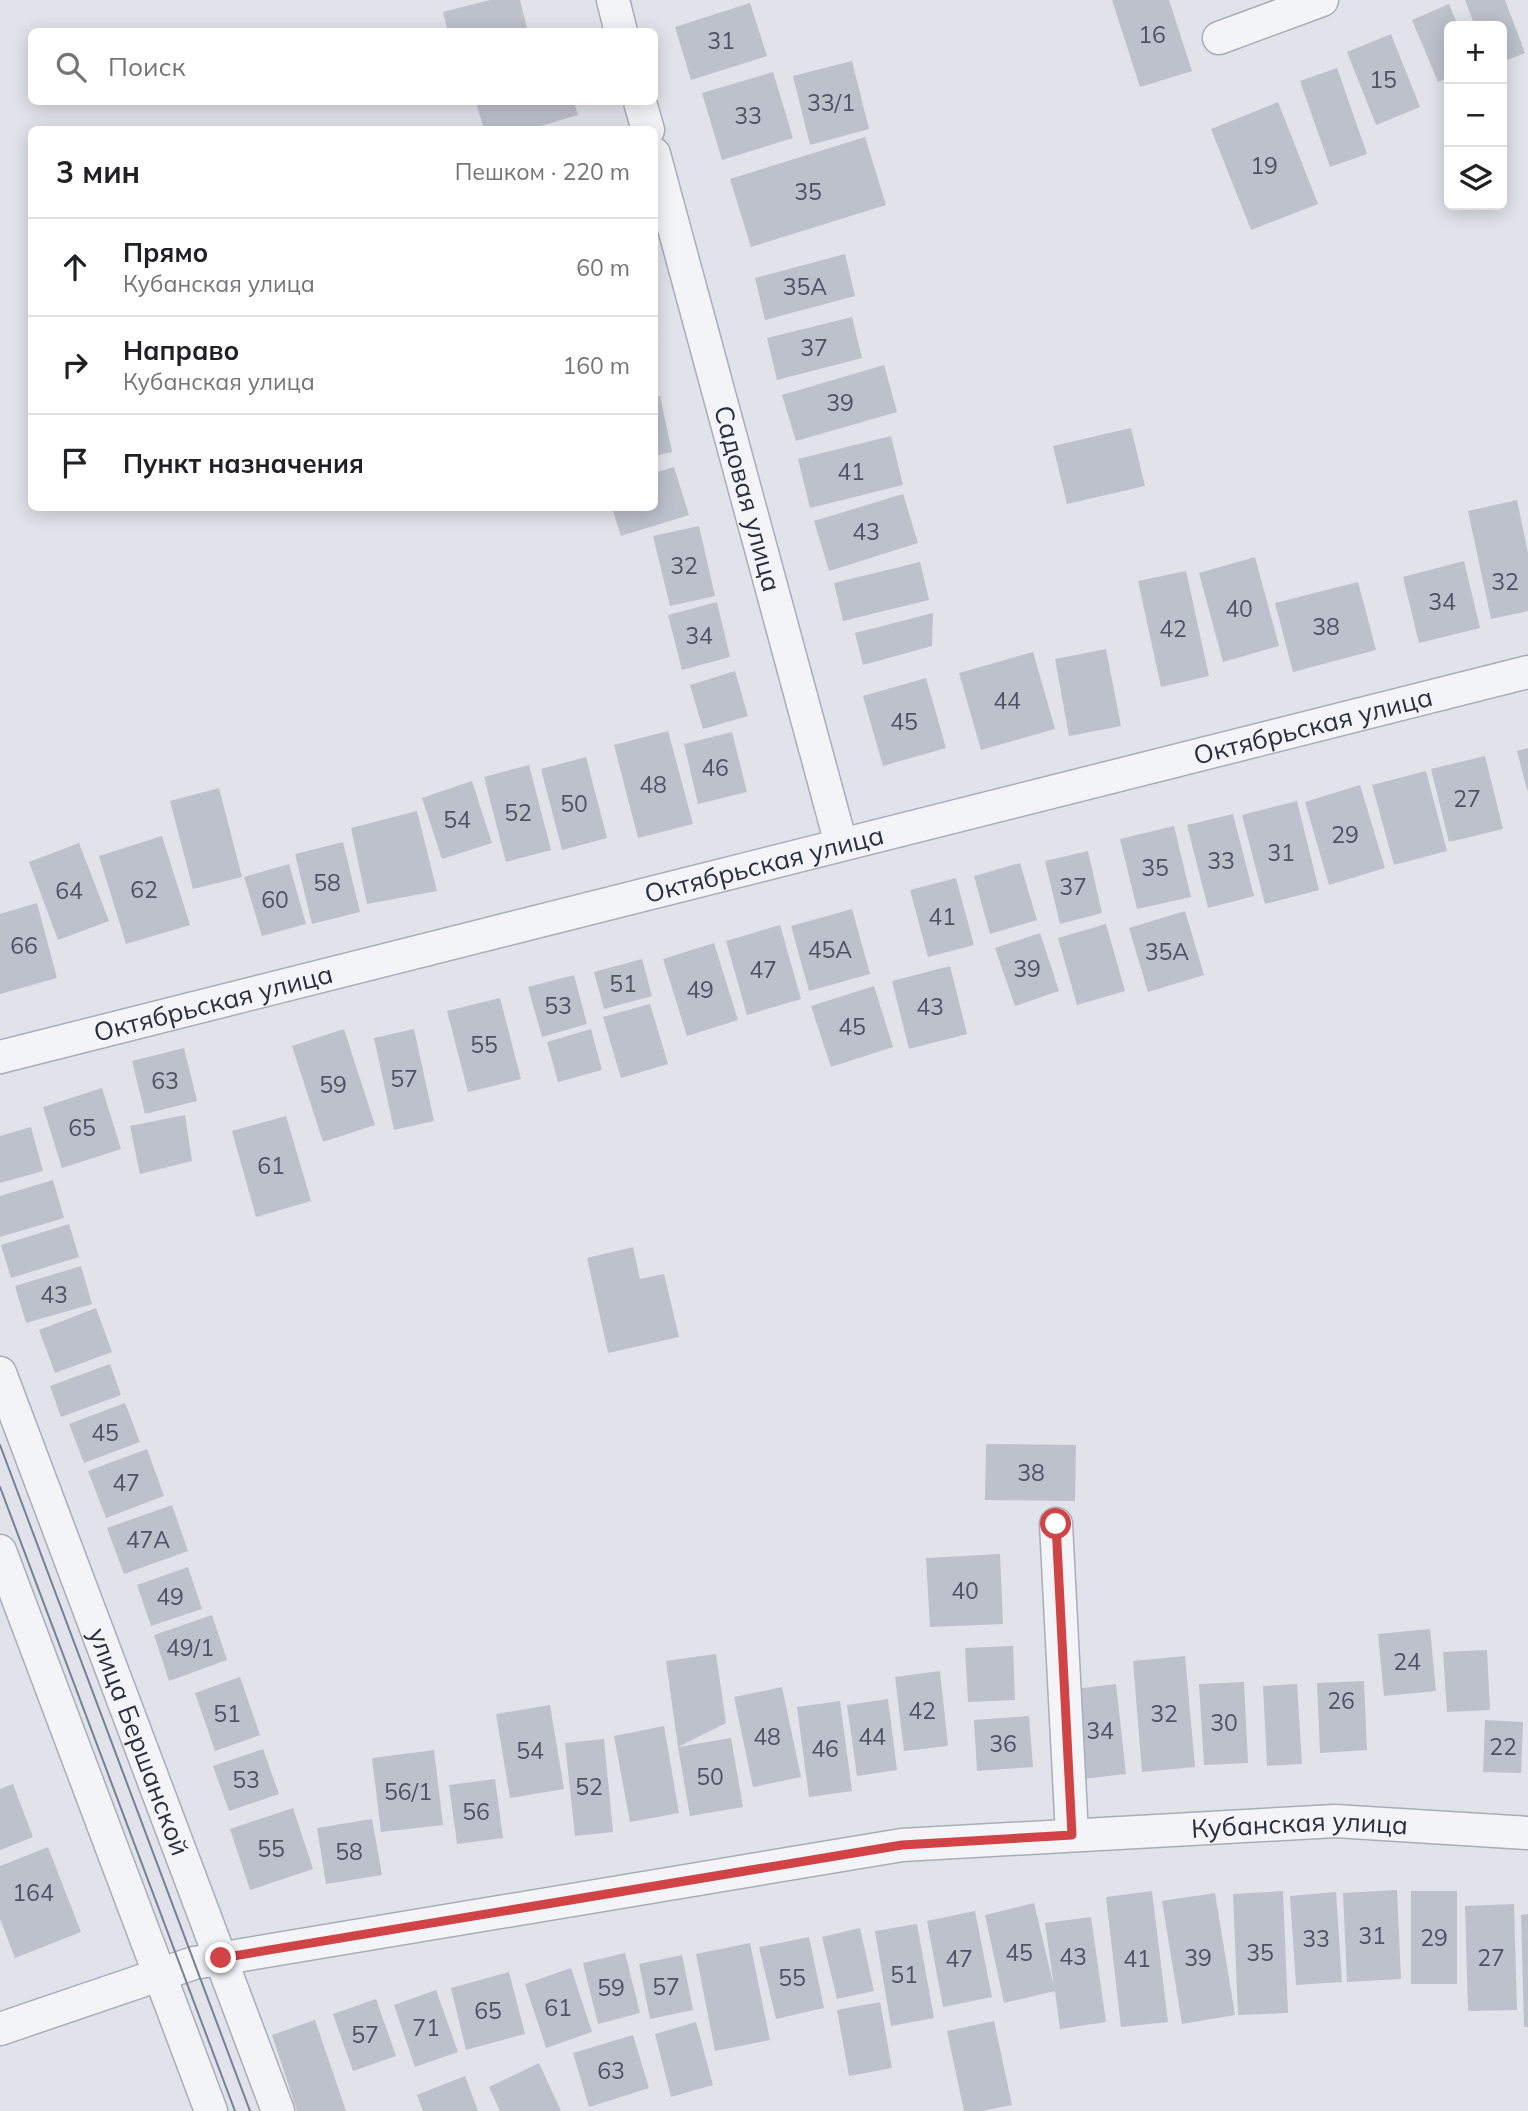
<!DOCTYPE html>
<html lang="ru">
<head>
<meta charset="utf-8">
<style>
	body { margin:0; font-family:Mulish,sans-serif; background:#f2f2f2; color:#202124 }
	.controls { position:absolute; right:21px; top:21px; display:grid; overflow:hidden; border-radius:10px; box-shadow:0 4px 18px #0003 }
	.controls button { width:63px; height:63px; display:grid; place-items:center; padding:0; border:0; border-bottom:2px solid #e0e0e0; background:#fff; color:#202124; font:35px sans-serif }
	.stop { position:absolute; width:21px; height:21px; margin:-16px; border:5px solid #d04446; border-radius:50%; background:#fff }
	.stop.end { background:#d04446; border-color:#fff; box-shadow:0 2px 7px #0008 }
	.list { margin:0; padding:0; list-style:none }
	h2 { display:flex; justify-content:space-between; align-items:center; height:91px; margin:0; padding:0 28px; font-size:30px }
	h2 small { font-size:23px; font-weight:400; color:#757577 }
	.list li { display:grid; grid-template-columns:46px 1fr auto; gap:21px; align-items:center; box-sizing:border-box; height:98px; padding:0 28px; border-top:2px solid #e0e0e0 }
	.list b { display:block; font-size:26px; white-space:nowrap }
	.list p { margin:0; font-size:23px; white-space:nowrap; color:#757577 }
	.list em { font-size:23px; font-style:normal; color:#757577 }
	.icon { flex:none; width:38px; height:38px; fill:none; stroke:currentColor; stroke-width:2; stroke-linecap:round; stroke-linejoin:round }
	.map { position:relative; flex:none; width:1528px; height:2111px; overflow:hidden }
	.search { position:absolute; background:#fff; box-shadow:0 4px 18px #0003; left:28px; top:28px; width:630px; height:77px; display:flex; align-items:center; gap:18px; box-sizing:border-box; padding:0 24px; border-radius:10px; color:#757577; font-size:26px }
	.panel { position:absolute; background:#fff; box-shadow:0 4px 18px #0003; left:28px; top:126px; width:630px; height:385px; border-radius:10px }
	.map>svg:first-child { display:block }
	.building { fill:#bdc1cc }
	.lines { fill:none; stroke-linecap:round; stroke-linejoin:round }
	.street-casing { stroke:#a9adb7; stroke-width:35 }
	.street { stroke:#f3f4f8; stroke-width:32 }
	.tram { stroke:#798093; stroke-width:2 }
	.route { stroke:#d04446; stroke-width:9 }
	.labels { text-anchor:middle; stroke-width:5; stroke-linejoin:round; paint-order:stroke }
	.number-label { font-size:23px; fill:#4e5364 }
	.street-label { font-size:26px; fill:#292e41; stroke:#f0f2f7 }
</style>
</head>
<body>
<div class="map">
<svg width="1528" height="2111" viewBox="0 0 1528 2111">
	<rect width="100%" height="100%" fill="#e0e3e9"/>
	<!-- building -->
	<path class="building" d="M490,0h30l8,32h-80l-5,-20z
		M1112,0h57l23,71 -52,16z
		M1465,0h40l20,53 -23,9v-36h-27z
		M750,3l17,53 -76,24 -16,-53z
		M1449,4l9,22h-9v51l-11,5 -26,-62z
		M1391,34l29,73 -44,18 -29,-73z
		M852,61l17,68 -59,16 -17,-69z
		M1337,68l30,86 -37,13 -30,-86z
		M773,72l20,66 -71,22 -20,-67z
		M476,102h98l4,13 -51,15h-43z
		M1278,102l40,102 -67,26 -40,-101z
		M865,137l21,68 -135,42 -21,-68z
		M845,254l10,42 -90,24 -10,-42z
		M852,317l10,41 -85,22 -10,-42z
		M884,365l13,47 -101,29 -14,-46z
		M660,396l12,56 -18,4v-59z
		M1131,428l14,58 -78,18 -14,-58z
		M891,436l12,49 -93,23 -12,-49z
		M674,467l15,48 -68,21 -9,-28h42v-35z
		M903,494l15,49 -89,28 -15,-50z
		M1517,500l11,53v58l-37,8 -23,-108z
		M699,526l16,70 -45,10 -17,-70z
		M1255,557l24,89 -56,16 -24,-89z
		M1464,561l16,67 -61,15 -16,-66z
		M920,562l9,38 -86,21 -9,-38z
		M1186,571l23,105 -48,11 -23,-106z
		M1358,582l18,68 -83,22 -18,-69z
		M717,602l13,55 -48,13 -14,-55z
		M933,613l-1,33 -69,19 -8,-32z
		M1106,649l15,77 -52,10 -14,-77z
		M1033,652l22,77 -74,21 -22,-77z
		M735,671l13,45 -45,13 -13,-44z
		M926,678l20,70 -63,18 -20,-70z
		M668,731l25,93 -55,14 -24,-93z
		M732,732l15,60 -49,12 -14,-60z
		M1528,748v42h-1l-10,-39z
		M1485,756l18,73 -54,13 -18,-73z
		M586,757l21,81 -45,12 -21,-81z
		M529,765l22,85 -45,12 -22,-85z
		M1426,771l21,80 -53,14 -22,-80z
		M472,781l20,62 -50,16 -20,-61z
		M1360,785l25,83 -56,17 -24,-83z
		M219,788l23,89 -49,12 -23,-88z
		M1297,801l22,89 -54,14 -23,-89z
		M417,811l20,80 -70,13 -16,-76z
		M1233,814l21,82 -46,12 -21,-83z
		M1174,826l17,71 -54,12 -17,-70z
		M162,836l28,89 -64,19 -27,-88z
		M343,842l17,70 -48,12 -17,-70z
		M79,843l30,78 -51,19 -29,-78z
		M1088,851l14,62 -42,11 -15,-63z
		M1020,863l17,57 -47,14 -16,-58z
		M289,864l17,60 -44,12 -18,-59z
		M956,878l18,67 -46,12 -18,-67z
		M37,903l20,75 -57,16v-80z
		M852,909l18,65 -61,17 -18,-65z
		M1185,911l19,64 -56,17 -19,-64z
		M1106,924l19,67 -48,14 -19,-67z
		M780,925l21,74 -54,16 -21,-74z
		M1040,933l19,58 -44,15 -20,-58z
		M714,943l24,77 -51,16 -24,-77z
		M642,959l10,37 -48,13 -10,-37z
		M950,966l17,68 -58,15 -17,-68z
		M574,975l13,49 -45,13 -14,-50z
		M874,986l19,61 -62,20 -20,-61z
		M500,998l21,81 -53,13 -21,-81z
		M650,1004l18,60 -47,14 -18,-61z
		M344,1029l31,96 -52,17 -31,-96z
		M414,1029l20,92 -40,9 -20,-92z
		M591,1029l11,41 -44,12 -11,-40z
		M184,1048l13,53 -52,13 -13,-53z
		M102,1088l19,61 -59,19 -19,-61z
		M185,1115l7,46 -52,13 -10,-48z
		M286,1116l25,85 -55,16 -24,-86z
		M31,1127l12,44 -43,12v-47z
		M53,1180l11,38 -64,19v-41z
		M69,1224l10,33 -68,21 -10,-33z
		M633,1247l7,32 24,-5 15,63 -71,16 -21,-95z
		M81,1266l11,38 -66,19 -11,-37z
		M96,1308l16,44 -57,21 -16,-43z
		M110,1364l11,31 -60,22 -11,-31z
		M125,1403l15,39 -56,21 -15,-39z
		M986,1444l90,1 -1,56 -90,-1z
		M147,1449l17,47 -58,22 -18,-47z
		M172,1505l16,46 -64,23 -17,-46z
		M1000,1554l3,70 -73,3 -4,-69z
		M188,1567l14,42 -51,17 -14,-41z
		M212,1615l15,45 -58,21 -15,-46z
		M1430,1629l6,62 -52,5 -6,-62z
		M1013,1646l2,54 -47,2 -3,-54z
		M1487,1650l3,60 -43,2 -4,-60z
		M716,1654l10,69 -48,24 -12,-86z
		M1185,1656l10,111 -53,5 -9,-111z
		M940,1671l8,75 -44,5 -9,-74z
		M240,1677l20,58 -45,16 -20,-58z
		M1364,1681l3,69 -47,3 -3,-70z
		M1244,1682l4,81 -44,2 -5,-81z
		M1116,1684l10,90 -43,5 -9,-90z
		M1297,1684l5,80 -35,2 -4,-80z
		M782,1687l19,90 -48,10 -19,-90z
		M888,1699l9,71 -40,6 -10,-71z
		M840,1701l12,90 -43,6 -12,-90z
		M550,1705l14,84 -54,9 -14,-84z
		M1029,1716l4,51 -56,4 -3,-51z
		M1485,1720l38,2 -2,51 -38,-1z
		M664,1726l15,87 -49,9 -16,-86z
		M731,1738l12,69 -53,9 -12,-69z
		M604,1739l9,93 -38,4 -10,-93z
		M263,1749l16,45 -50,17 -16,-45z
		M434,1750l9,75 -62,7 -9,-74z
		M495,1779l8,59 -46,6 -8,-59z
		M13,1784l20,53 -33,13v-61z
		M293,1808l20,61 -63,21 -20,-61z
		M372,1819l10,56 -56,9 -9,-56z
		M48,1847l33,85 -66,26 -15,-39v-53z
		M1397,1890l4,89 -54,3 -4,-89z
		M1152,1891l16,131 -47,5 -15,-130z
		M1283,1891l5,122 -50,2 -5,-121z
		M1411,1891h46v93h-46z
		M1336,1892l6,90 -46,3 -6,-89z
		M1215,1893l20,122 -53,9 -20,-123z
		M1034,1903l20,84 -9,-64 46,-6 15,105 -46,7 -5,-38 -51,12 -19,-88z
		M1514,1904l3,106 -49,1 -3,-105z
		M975,1911l17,86 -49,10 -16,-86z
		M1528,1914v113h-4l-3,-112z
		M917,1924l17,94 -43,8 -16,-95z
		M860,1928l14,63 -37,8 -15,-62z
		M809,1937l15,71 -48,11 -17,-72z
		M750,1943l20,97 -55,11 -19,-97z
		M625,1953l15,60 -42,11 -15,-61z
		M682,1955l11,55 -43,9 -11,-55z
		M571,1968l21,64 -46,16 -21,-64z
		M509,1972l16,62 -59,16 -15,-62z
		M436,1990l22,62 -43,15 -21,-62z
		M376,1999l20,57 -43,15 -20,-57z
		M880,2002l12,66 -43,8 -12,-66z
		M315,2020l31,91h-49l-25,-76z
		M994,2021l18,84 -30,6h-18l-17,-80z
		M696,2022l17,63 -42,12 -16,-63z
		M633,2035l16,53 -60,19 -16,-54z
		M539,2063l22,48h-61l-11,-24z
		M465,2076l13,35h-55l-6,-16z"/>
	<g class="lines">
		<defs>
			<g id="street">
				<path d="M613,0l8,32"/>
				<path d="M1219,38l103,-38"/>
				<path d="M640,102l8,28"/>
				<path id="s1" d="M654,154l187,690"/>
				<path id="s2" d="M0,1057l1528,-385"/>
				<path id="s3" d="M0,1373l278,738"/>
				<path d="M1056,1524l16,311"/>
				<path d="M0,1551l211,560"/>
				<path id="s4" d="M0,2029l194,-66 708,-118 433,-24 193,12"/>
			</g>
		</defs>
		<!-- street casing -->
		<use href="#street" class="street-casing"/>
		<!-- street -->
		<use href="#street" class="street"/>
		<!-- tram -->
		<path class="tram" d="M0,1445l250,666
			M0,1487l235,624"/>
	</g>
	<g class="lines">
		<!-- route -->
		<path class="route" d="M221,1958l681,-113 170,-10 -16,-311"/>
	</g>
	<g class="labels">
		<!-- number labels -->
		<g class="number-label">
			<text x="1152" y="43">16</text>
			<text x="721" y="49">31</text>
			<text x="1383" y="88">15</text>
			<text x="831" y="111">33/1</text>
			<text x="748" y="124">33</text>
			<text x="1264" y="174">19</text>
			<text x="808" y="200">35</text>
			<text x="805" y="295">35А</text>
			<text x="814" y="356">37</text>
			<text x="840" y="411">39</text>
			<text x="851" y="480">41</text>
			<text x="866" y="540">43</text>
			<text x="684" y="574">32</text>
			<text x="1505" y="590">32</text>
			<text x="1442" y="610">34</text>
			<text x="1239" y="617">40</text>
			<text x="1326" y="635">38</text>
			<text x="1173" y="637">42</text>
			<text x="699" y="644">34</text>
			<text x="1007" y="709">44</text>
			<text x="904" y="730">45</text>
			<text x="715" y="776">46</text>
			<text x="653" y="793">48</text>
			<text x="1467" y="807">27</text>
			<text x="574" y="812">50</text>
			<text x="518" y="821">52</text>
			<text x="457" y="828">54</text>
			<text x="1345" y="843">29</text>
			<text x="1281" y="861">31</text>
			<text x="1221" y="869">33</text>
			<text x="1155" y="876">35</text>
			<text x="327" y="891">58</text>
			<text x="1073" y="895">37</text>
			<text x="144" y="898">62</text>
			<text x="69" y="899">64</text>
			<text x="275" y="908">60</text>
			<text x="942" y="925">41</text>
			<text x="24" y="954">66</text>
			<text x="830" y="958">45А</text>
			<text x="1167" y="960">35А</text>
			<text x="1027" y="977">39</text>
			<text x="763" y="978">47</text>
			<text x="623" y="992">51</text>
			<text x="700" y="998">49</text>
			<text x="558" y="1014">53</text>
			<text x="930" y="1015">43</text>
			<text x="852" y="1035">45</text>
			<text x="484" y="1053">55</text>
			<text x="404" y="1087">57</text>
			<text x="165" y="1089">63</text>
			<text x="333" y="1093">59</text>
			<text x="82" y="1136">65</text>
			<text x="271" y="1174">61</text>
			<text x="54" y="1303">43</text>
			<text x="105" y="1441">45</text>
			<text x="1031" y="1481">38</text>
			<text x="126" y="1491">47</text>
			<text x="148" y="1548">47А</text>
			<text x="965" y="1599">40</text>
			<text x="170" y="1605">49</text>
			<text x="190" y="1656">49/1</text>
			<text x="1407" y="1670">24</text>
			<text x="1341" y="1709">26</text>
			<text x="922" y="1719">42</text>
			<text x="227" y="1722">51</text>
			<text x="1164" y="1722">32</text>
			<text x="1224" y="1731">30</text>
			<text x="1100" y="1739">34</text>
			<text x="767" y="1745">48</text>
			<text x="872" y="1745">44</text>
			<text x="1003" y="1752">36</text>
			<text x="1503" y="1755">22</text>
			<text x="825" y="1757">46</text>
			<text x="530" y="1759">54</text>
			<text x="710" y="1785">50</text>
			<text x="246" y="1788">53</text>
			<text x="589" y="1795">52</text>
			<text x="408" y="1800">56/1</text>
			<text x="476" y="1820">56</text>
			<text x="271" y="1857">55</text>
			<text x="349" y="1860">58</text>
			<text x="33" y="1901">164</text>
			<text x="1372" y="1944">31</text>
			<text x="1434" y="1946">29</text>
			<text x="1316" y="1947">33</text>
			<text x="1019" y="1961">45</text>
			<text x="1260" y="1961">35</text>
			<text x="1073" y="1965">43</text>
			<text x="1198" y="1966">39</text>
			<text x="1491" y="1966">27</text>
			<text x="959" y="1967">47</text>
			<text x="1137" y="1967">41</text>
			<text x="904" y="1983">51</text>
			<text x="792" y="1986">55</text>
			<text x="666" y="1995">57</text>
			<text x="611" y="1996">59</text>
			<text x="558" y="2016">61</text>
			<text x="488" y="2019">65</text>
			<text x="426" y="2036">71</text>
			<text x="365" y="2043">57</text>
			<text x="611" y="2079">63</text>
		</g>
		<!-- street labels -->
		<g class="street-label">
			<text dy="9" stroke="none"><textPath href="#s1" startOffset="357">Садовая улица</textPath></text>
			<text dy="9" stroke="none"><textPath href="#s2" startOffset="1354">Октябрьская улица</textPath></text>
			<text dy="9" stroke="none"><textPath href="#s2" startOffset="788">Октябрьская улица</textPath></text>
			<text dy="9" stroke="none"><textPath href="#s2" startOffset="220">Октябрьская улица</textPath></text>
			<text dy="9" stroke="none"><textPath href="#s3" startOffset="394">улица Бершанской</textPath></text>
			<text dy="9" stroke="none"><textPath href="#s4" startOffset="1321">Кубанская улица</textPath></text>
		</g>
	</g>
</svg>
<div class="controls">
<button>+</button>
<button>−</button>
<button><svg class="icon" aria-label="layers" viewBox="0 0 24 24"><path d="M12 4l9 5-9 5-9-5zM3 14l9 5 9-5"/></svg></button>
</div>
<div class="stop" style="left:1056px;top:1524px"></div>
<div class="stop end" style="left:221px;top:1958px"></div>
<div class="search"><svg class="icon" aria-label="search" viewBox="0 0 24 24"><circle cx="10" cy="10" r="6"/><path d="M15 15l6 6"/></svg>Поиск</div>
<section class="panel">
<h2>3 мин<small>Пешком · 220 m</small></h2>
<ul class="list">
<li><svg class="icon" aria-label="ahead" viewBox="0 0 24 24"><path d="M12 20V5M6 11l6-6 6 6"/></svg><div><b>Прямо</b><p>Кубанская улица</p></div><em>60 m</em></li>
<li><svg class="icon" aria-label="right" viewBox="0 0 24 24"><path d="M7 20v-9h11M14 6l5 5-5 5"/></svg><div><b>Направо</b><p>Кубанская улица</p></div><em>160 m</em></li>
<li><svg class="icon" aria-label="arrive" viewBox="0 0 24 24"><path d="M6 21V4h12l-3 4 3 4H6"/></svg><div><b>Пункт назначения</b></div></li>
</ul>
</section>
</div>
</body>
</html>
